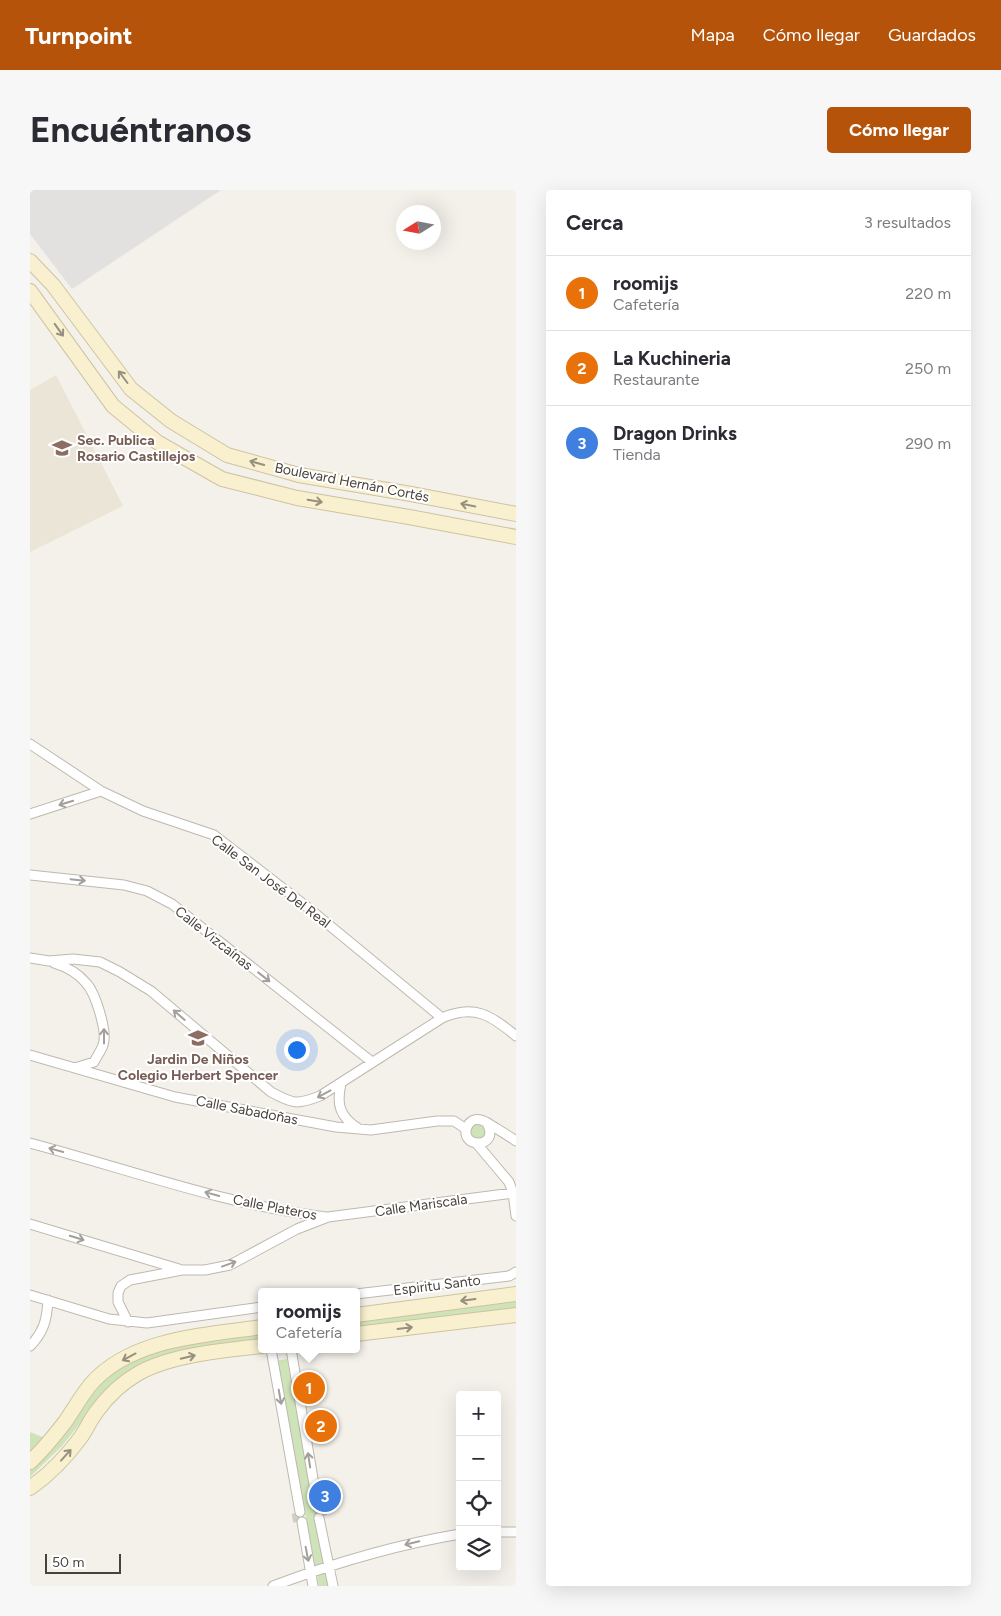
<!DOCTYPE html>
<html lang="es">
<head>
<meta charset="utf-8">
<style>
	body { margin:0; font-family:Figtree,sans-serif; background:#f7f7f7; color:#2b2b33 }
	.controls { position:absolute; right:15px; bottom:15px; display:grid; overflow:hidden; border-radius:5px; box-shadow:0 5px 20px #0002 }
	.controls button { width:45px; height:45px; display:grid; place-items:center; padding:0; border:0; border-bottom:1px solid #e1e1e2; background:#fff; color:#2b2b33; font:25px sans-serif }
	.compass { position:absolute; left:366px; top:15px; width:45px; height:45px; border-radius:50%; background:#fff; box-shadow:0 5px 20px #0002; rotate:259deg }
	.scale { position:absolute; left:15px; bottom:12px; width:76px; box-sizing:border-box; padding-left:5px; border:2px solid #47423a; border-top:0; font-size:14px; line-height:18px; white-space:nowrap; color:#47423a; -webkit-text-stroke:4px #fff; paint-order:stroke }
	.you { position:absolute; left:266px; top:859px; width:18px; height:18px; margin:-12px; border:4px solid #fff; border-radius:50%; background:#1a73e8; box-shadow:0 0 0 8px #1a73e833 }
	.badge { display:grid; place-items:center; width:32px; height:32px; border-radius:50%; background:#b45309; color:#fff; font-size:16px; font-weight:700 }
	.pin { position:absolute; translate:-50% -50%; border:2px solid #fff; box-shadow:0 1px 5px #0006 }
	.popup { position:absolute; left:228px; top:1098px; width:102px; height:65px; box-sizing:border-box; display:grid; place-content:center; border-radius:5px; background:#fff; filter:drop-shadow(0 1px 4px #0005); font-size:16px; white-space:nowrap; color:#7c7c81 }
	.popup b { font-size:19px; color:#2b2b33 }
	.popup::after { content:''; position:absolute; left:50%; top:100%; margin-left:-10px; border:10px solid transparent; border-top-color:#fff }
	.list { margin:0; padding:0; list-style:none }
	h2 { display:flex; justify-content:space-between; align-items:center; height:65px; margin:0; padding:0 20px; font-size:21px }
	h2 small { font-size:16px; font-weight:400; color:#7c7c81 }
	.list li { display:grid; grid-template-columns:32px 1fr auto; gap:15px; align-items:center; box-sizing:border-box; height:75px; padding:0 20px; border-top:1px solid #e1e1e2 }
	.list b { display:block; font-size:19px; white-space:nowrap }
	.list p { margin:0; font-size:16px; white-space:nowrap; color:#7c7c81 }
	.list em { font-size:16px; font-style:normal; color:#7c7c81 }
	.icon { flex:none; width:28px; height:28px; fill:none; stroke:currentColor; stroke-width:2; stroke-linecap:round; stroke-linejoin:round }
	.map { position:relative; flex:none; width:486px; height:1396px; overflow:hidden; border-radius:5px }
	header { display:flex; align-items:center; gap:30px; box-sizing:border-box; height:70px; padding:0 25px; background:#b45309; color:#fff }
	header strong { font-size:24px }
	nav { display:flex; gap:28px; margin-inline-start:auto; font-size:18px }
	.intro { display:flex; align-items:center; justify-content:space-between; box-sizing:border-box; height:120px; padding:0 30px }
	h1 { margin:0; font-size:35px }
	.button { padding:12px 22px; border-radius:5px; background:#b45309; color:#fff; font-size:18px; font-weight:700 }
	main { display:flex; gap:30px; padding:0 30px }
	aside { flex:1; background:#fff; border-radius:5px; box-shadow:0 5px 20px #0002 }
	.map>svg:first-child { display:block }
	.education { fill:#ebe5d7 }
	.park { fill:#cfe3b9 }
	.parking { fill:#e3e1df }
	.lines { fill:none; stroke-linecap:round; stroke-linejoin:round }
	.minor-tunnel { stroke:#d1cec8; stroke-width:9; stroke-dasharray:9 4.5; stroke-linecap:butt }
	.minor-casing { stroke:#beb9ae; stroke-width:11 }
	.secondary-casing { stroke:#cec3a0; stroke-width:16 }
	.minor { stroke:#fff; stroke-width:9 }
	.secondary { stroke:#f9f0d0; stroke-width:14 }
	.oneway { stroke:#97907e }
	.oneway2 { stroke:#a3a09c }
	.labels { text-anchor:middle; stroke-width:4; stroke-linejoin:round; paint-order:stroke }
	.education-label { font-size:14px; font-weight:bold; fill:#785e54; stroke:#fff; text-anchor:start }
	.street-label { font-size:14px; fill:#47423a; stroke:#fff }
</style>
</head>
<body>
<header>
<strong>Turnpoint</strong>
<nav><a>Mapa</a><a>Cómo llegar</a><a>Guardados</a></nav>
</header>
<div class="intro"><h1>Encuéntranos</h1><a class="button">Cómo llegar</a></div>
<main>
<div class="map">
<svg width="486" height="1396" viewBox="0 0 486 1396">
	<rect width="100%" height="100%" fill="#f4f1eb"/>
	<!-- education -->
	<path class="education" d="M26,185l67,131 -93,46v-162z"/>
	<!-- park -->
	<path class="park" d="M440 941a8 8 0 1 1 16 0a8 8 0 1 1-16 0Z
		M486,1105v17l-159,18 -1,-14z
		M231,1139v12l-71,10 -89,46 -39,49 -32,31v-13l63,-78 53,-35z
		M257,1169l43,227h-11l-43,-225z
		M0,1242l20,8 -20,21z"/>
	<!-- parking -->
	<path class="parking" d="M0,0h191l-149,99 -42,-55z"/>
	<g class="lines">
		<!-- minor-tunnel -->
		<path class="minor-tunnel" d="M291,1317l2,11
			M266,1323l2,10"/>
		<defs>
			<path id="minor" d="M0,554l71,47 42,20 71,24 92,71 136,112
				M0,624l71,-23
				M0,685l94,10 23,6 25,13 200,158
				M0,768l19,3 24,-2 27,3 20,10 31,19 120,101c22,12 26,13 49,4l122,-78c32,-14 49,-3 74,18
				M24,773c13,4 23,9 32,20 9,9 22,49 17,62 -2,6 -6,11 -9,17l-19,6
				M0,865l145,42 161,30 35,3 66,-9h17l12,8
				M311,894c-5,21 -1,33 18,45
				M457,933c14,26 -28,26 -20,4 4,-9 12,-9 19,-5 11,7 20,12 30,19
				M0,953c98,26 195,62 296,74
				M447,954l32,38 4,11 3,23
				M0,1034l149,45
				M326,1104l153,-18 7,-4
				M0,1105l79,24 38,4 115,-16
				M98,1132l-10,-20v-9l3,-7 9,-6 52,-10h23l25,-5 67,-36 31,-12 185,-24
				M0,1156c14,-14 17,-27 18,-46
				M241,1159l29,163
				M261,1159l27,159
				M289,1328l14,68
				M272,1332l11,64
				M467,1342h19
				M243,1396c61,-23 122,-41 187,-52"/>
			<path id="secondary" d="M0,71l23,24 78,104 40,32 56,34 72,20 112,19 105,20
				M0,101l83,115 44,36 65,37 75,19 112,19 107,20
				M326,1125l160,-21
				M326,1144l160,-19
				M0,1272c13,-12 25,-27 35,-40 9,-13 16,-26 26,-38 40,-46 115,-49 171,-57
				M0,1298c20,-14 37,-32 51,-51 6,-9 10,-18 16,-26 11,-15 26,-29 42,-38 32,-18 86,-23 123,-27"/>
		</defs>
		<!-- minor casing -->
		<use href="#minor" class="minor-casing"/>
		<!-- secondary casing -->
		<use href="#secondary" class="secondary-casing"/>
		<!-- minor -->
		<use href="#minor" class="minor"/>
		<!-- secondary -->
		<use href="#secondary" class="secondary"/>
	</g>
	<!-- one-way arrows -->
	<defs><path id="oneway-shaft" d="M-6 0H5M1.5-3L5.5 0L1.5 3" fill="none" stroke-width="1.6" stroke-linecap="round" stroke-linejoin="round" transform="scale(1.25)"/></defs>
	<g class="oneway">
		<use href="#oneway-shaft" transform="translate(29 140) rotate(55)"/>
		<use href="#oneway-shaft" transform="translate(93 187) rotate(-127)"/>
		<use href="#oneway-shaft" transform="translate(227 273) rotate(-164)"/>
		<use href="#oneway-shaft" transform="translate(285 311) rotate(9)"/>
		<use href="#oneway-shaft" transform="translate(438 315) rotate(-169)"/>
		<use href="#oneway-shaft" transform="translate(438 1110) rotate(173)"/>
		<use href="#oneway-shaft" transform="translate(375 1138) rotate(-7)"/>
		<use href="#oneway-shaft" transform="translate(99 1167) rotate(152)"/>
		<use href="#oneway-shaft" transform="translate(158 1167) rotate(-13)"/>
		<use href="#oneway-shaft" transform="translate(36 1265) rotate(-48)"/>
	</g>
	<g class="oneway2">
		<use href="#oneway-shaft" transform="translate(36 613) rotate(163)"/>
		<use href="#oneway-shaft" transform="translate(48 690) rotate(6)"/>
		<use href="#oneway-shaft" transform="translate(234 787) rotate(38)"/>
		<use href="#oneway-shaft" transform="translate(149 825) rotate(-139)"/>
		<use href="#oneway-shaft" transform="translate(74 846) rotate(-90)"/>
		<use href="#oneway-shaft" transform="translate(294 904) rotate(152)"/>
		<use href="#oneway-shaft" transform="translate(26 960) rotate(-165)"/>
		<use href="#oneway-shaft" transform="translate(182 1004) rotate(-165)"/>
		<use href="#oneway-shaft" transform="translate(47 1048) rotate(17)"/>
		<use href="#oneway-shaft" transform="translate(199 1074) rotate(-20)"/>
		<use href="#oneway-shaft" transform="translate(250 1207) rotate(80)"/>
		<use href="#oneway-shaft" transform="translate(279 1270) rotate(-99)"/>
		<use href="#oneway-shaft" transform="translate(382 1353) rotate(167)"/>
		<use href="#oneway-shaft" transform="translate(277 1364) rotate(79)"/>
	</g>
	<!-- icons -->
	<defs>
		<symbol id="school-bare" viewBox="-9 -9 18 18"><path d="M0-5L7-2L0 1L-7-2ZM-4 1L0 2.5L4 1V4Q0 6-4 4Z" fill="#8d6e63" stroke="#fff" stroke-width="2.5" paint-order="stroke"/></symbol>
	</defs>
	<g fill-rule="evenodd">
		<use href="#school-bare" x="18" y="244" width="28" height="28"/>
		<use href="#school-bare" x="154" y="834" width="28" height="28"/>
	</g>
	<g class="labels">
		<!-- education labels -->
		<g class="education-label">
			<text x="47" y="255">Sec. Publica<tspan x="47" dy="16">Rosario Castillejos</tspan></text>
			<text x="168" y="874" text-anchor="middle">Jardin De Niños<tspan x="168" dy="16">Colegio Herbert Spencer</tspan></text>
		</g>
		<!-- street labels -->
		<g class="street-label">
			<text transform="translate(322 292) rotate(11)" y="5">Boulevard Hernán Cortés</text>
			<text transform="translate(241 691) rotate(37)" y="5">Calle San José Del Real</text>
			<text transform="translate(184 748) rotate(38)" y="5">Calle Vizcaínas</text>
			<text transform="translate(217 920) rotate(11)" y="5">Calle Sabadoñas</text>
			<text transform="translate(391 1015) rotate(-8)" y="5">Calle Mariscala</text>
			<text transform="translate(245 1017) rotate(11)" y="5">Calle Plateros</text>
			<text transform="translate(407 1095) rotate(-7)" y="5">Espiritu Santo</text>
		</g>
	</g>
</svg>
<div class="controls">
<button>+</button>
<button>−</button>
<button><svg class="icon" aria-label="locate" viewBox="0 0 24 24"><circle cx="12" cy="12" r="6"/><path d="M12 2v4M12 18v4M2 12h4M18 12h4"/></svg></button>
<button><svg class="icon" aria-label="layers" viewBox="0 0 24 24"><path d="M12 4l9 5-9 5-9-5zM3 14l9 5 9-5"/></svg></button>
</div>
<svg class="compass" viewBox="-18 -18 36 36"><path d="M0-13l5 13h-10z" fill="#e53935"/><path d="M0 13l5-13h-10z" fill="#7c7c81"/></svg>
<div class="scale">50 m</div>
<div class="you"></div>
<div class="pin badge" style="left:279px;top:1198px;background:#e8710a">1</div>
<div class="popup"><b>roomijs</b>Cafetería</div>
<div class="pin badge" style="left:291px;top:1236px;background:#e8710a">2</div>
<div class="pin badge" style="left:295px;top:1306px;background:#3f7fe0">3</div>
</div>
<aside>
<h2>Cerca<small>3 resultados</small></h2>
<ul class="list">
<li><span class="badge" style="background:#e8710a">1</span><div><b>roomijs</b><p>Cafetería</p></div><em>220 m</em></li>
<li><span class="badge" style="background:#e8710a">2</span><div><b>La Kuchineria</b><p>Restaurante</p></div><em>250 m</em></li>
<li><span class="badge" style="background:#3f7fe0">3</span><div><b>Dragon Drinks</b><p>Tienda</p></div><em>290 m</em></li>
</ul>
</aside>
</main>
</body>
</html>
